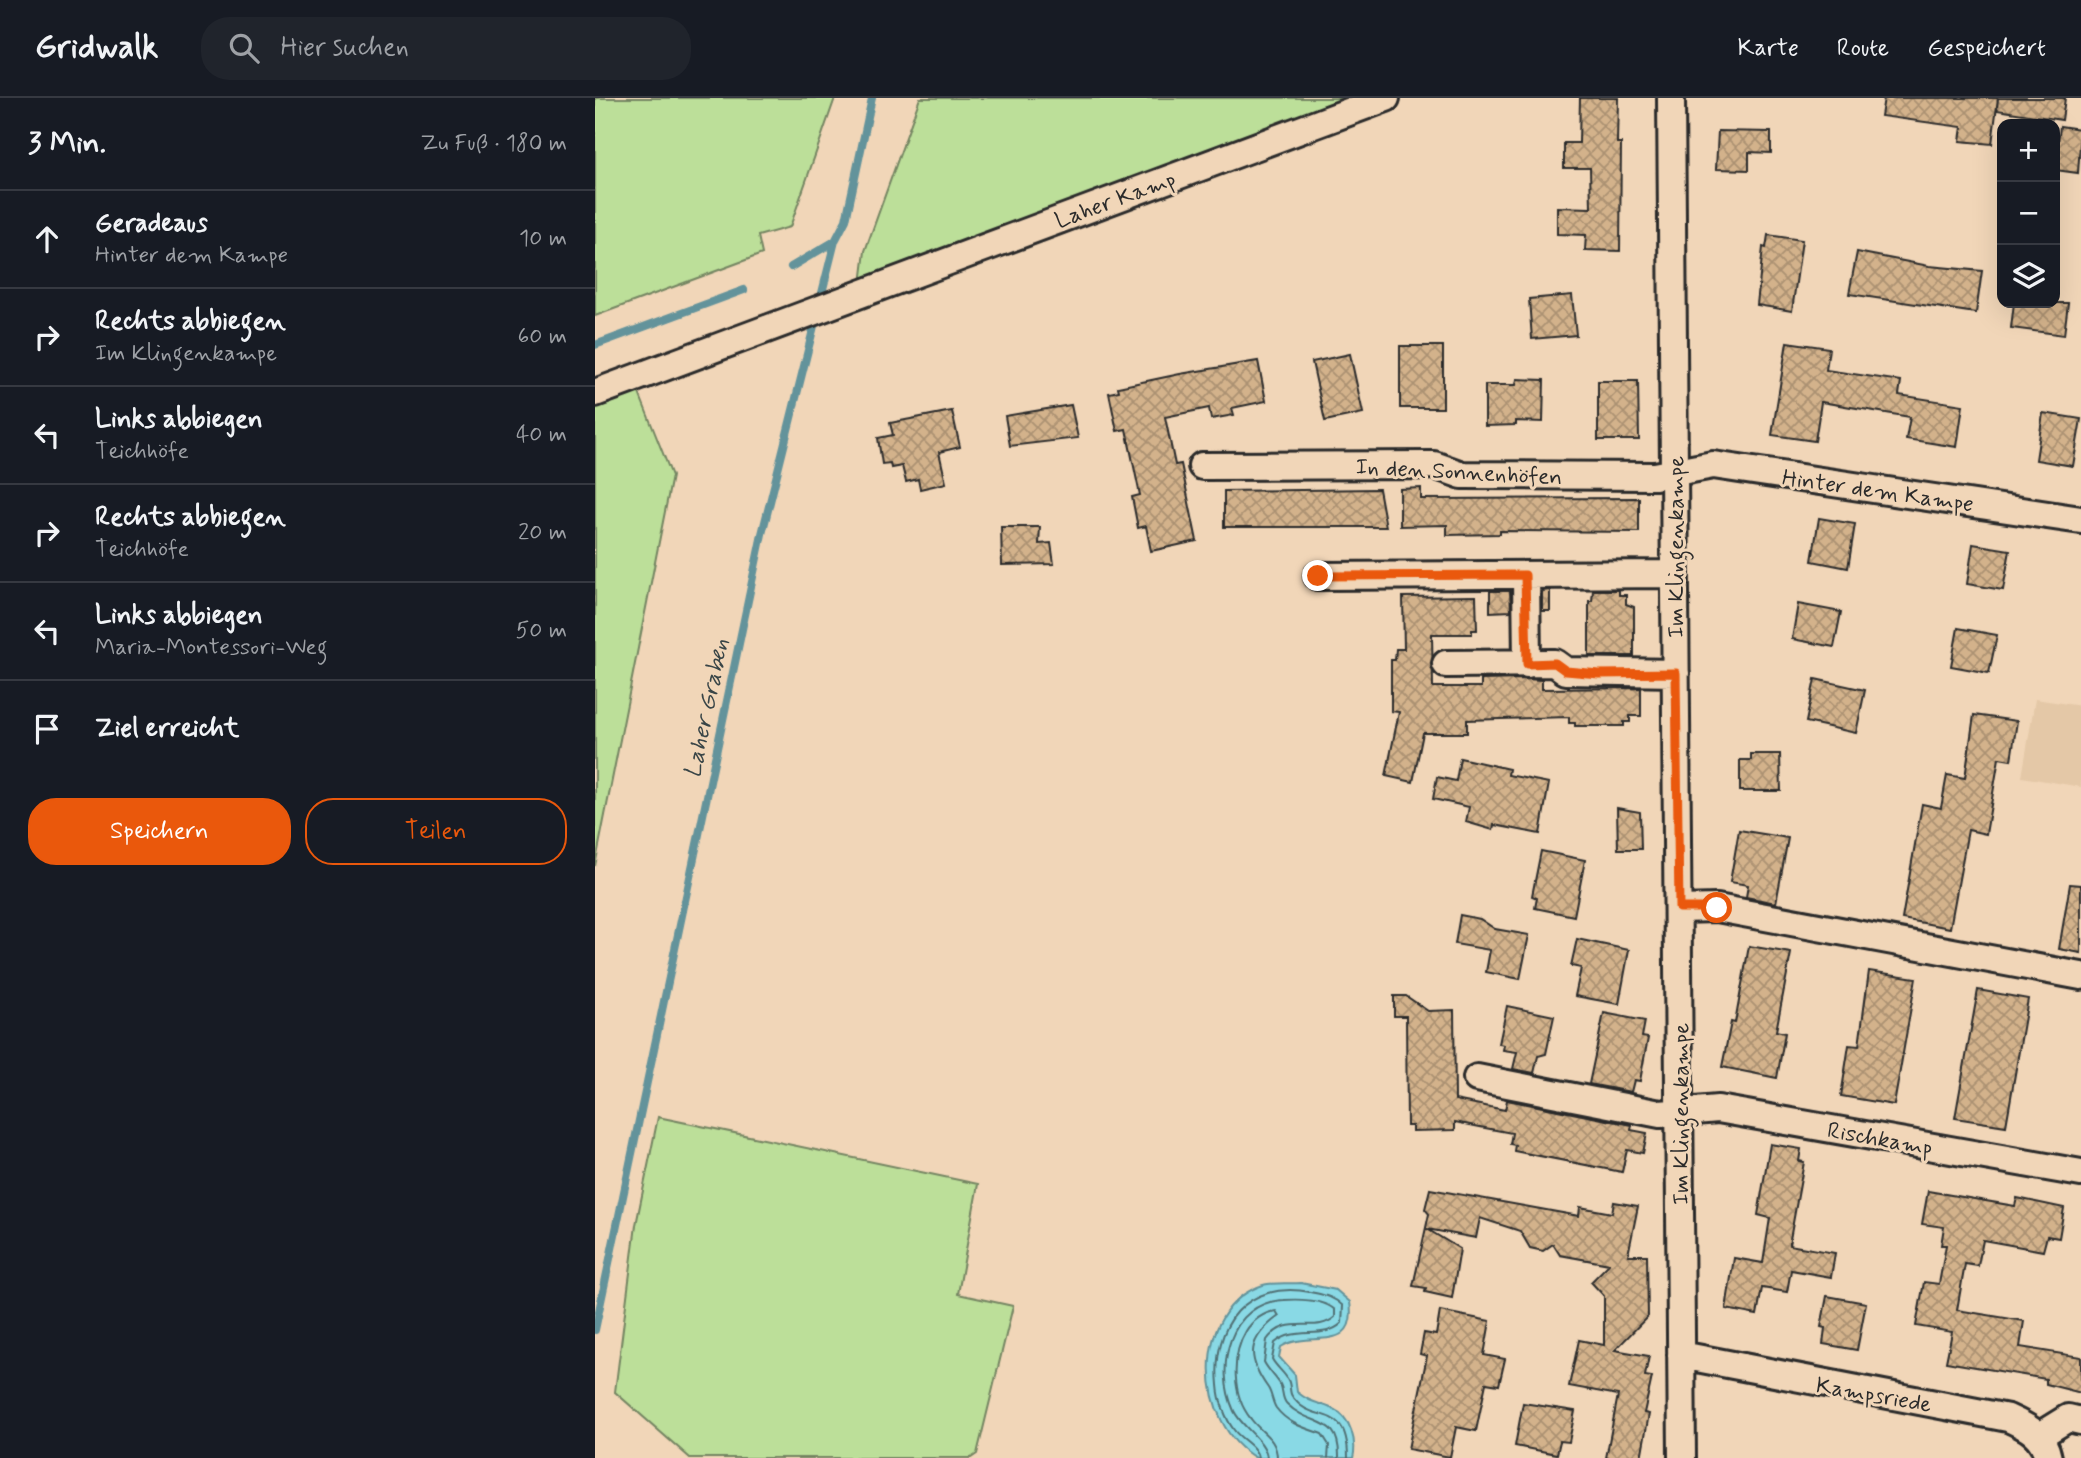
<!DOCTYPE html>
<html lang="de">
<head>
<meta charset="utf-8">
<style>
	body { margin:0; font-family:Mynerve,sans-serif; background:#20242c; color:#f1f3f6 }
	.controls { position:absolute; right:21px; top:21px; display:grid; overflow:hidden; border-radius:14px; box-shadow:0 7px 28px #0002 }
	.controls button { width:63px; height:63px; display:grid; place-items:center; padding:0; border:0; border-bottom:2px solid #363941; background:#171b24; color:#f1f3f6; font:35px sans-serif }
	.stop { position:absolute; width:21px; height:21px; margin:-16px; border:5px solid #ea580c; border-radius:50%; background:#fff }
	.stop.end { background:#ea580c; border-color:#fff; box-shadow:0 2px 7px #0008 }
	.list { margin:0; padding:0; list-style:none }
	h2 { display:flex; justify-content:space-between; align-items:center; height:91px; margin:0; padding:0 28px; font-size:30px }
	h2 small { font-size:23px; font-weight:400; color:#9ea1a6 }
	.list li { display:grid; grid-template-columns:46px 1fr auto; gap:21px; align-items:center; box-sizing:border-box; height:98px; padding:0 28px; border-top:2px solid #363941 }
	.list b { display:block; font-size:26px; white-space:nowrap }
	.list p { margin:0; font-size:23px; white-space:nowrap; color:#9ea1a6 }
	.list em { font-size:23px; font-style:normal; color:#9ea1a6 }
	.actions { display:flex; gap:14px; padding:21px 28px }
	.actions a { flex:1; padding:16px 0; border:2px solid #ea580c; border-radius:28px; text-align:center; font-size:24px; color:#ea580c }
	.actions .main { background:#ea580c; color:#fff }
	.icon { flex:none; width:38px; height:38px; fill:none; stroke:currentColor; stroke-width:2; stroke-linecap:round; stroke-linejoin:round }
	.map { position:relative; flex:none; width:1486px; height:1360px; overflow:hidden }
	header { display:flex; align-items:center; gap:42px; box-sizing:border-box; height:98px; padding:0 35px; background:#171b24; border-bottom:2px solid #363941 }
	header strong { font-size:33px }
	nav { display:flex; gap:38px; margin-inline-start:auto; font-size:24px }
	.search { width:490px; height:63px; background:#20242c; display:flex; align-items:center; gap:18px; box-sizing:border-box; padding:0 24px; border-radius:28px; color:#9ea1a6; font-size:26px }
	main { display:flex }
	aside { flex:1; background:#171b24 }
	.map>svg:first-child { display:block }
	.built { fill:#e4c8a7 }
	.green { fill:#bcdf99; stroke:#748562; stroke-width:2 }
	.water { fill:#89d9e5; stroke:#63939b; stroke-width:2 }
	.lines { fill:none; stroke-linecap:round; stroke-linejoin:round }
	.shore { stroke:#517175; stroke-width:2 }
	.stream { stroke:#63939b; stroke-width:8 }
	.building { fill:url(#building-cross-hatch); stroke:#2b2b2b; stroke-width:2 }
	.minor-casing { stroke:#2b2b2b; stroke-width:32 }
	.minor { stroke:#f1d6b8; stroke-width:26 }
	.route { stroke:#ea580c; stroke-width:9 }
	.labels { text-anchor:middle; stroke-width:6; stroke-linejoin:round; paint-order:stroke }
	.street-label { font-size:23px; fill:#2b2b2b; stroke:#f1d6b8 }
	.water-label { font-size:24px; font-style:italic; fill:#394547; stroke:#f1d6b8 }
</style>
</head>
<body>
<header>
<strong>Gridwalk</strong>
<div class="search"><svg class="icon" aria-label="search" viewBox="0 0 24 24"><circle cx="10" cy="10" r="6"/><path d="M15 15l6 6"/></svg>Hier suchen</div>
<nav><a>Karte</a><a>Route</a><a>Gespeichert</a></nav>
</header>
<main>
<aside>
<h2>3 Min.<small>Zu Fuß · 180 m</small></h2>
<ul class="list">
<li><svg class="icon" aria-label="ahead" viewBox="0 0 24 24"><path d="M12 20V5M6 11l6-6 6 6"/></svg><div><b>Geradeaus</b><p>Hinter dem Kampe</p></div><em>10 m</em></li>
<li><svg class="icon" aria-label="right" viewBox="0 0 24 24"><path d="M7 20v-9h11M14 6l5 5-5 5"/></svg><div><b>Rechts abbiegen</b><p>Im Klingenkampe</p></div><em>60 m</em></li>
<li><svg class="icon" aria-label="left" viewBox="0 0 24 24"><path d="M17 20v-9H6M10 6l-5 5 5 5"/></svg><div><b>Links abbiegen</b><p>Teichhöfe</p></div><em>40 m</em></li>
<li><svg class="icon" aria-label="right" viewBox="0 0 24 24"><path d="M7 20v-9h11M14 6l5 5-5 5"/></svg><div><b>Rechts abbiegen</b><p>Teichhöfe</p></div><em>20 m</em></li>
<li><svg class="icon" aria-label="left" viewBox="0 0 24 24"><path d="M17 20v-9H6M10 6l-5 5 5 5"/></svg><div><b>Links abbiegen</b><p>Maria-Montessori-Weg</p></div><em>50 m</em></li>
<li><svg class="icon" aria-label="arrive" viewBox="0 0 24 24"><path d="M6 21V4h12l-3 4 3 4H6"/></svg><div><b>Ziel erreicht</b></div></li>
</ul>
<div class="actions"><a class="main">Speichern</a><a>Teilen</a></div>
</aside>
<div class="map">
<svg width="1486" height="1360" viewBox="0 0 1486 1360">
	<defs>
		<pattern id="building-cross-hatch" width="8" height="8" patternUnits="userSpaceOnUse" patternTransform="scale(1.75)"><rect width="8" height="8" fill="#d3b28b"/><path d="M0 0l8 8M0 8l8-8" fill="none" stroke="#ab9172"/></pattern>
	</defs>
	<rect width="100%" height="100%" fill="#f1d6b8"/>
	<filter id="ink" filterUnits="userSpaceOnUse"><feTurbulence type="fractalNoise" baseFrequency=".0143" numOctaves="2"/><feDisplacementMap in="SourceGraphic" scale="14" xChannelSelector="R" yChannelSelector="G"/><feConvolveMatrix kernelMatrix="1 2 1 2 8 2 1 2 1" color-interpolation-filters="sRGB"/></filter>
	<g filter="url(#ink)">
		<!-- built -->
		<path class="built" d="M1440,601l46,7v81l-59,-10z"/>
		<!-- green -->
		<path class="green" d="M0,0h240l-45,129 -32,9 4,18 -167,62z
			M325,0h437l-496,186 4,-33z
			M38,280l39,98 -77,390v-473z
			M63,1019l320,67 -20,110 55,12 -36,148 -6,4h-281l-75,-66 21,-167z"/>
		<!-- water -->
		<path class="water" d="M706,1185l35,7 14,12c8,54 -42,27 -69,45l-2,10 16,18 2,17c15,12 21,10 36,17 18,8 24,33 20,49h-97c-60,-33 -66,-149 7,-173 11,-3 26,-1 38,-2z"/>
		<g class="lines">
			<!-- shore -->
			<path class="shore" d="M663,1360c-1,-12 -17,-18 -24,-28 -9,-12 -15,-30 -16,-45 -6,-60 28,-105 92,-93 13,3 23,4 33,14l-1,17c-19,18 -46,2 -67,20l-3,16c4,8 13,14 16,21 3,5 1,12 4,16 20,31 56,3 56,62
				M672,1360c-1,-18 -25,-30 -33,-47 -20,-44 -5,-109 50,-111 16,-1 39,-1 51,10v7c-20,18 -47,-5 -68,23l-3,22c4,8 11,14 16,22 4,7 1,14 7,20 24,24 53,10 52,54
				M682,1360c0,-20 -16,-25 -26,-39 -19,-23 -20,-63 -5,-88 6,-10 18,-19 30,-20l3,5c-32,23 -33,41 -11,72 4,6 4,14 8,20 12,16 29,20 46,26l7,11 -1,13"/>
			<!-- stream -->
			<path class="stream" d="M196,169l44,-26
				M224,207l16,-64 11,-21 26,-122
				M0,247l149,-55
				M0,1232l167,-796 54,-216"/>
		</g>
		<!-- building -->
		<path class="building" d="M985,0h38l-1,45h4l-1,108 -35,-1 1,-15 -29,-1v-27l34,1 -1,-40h-26v-25h15z
			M1289,0h114l-6,46 -32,-3 2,-14 -81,-11z
			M1403,0h67l-3,22 -65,-10z
			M1465,28l21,3 -3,44 -23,-3z
			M1123,33l53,1v21l-22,-1v18l-33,-1z
			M1173,137l34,5 -10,71 -35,-6 6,-58 3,1z
			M1262,154l72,14 53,5 -6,42 -127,-19z
			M977,197l4,40 -44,4 -3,-40z
			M1419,205h54l-4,32 -53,-7z
			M1192,244l42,6 -3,22 75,11 -2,14 64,10 -6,42 -51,-8 4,-22 -89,-15 -6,39 -43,-6z
			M805,248h43v62h-43z
			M755,256l13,59 -38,8 -13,-59z
			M663,263l8,40 -34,7 2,7 -23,4 -2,-11 -44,9 10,48 6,-1 16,77 -46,10 -5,-25 -8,2 -6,-31 8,-2 -14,-66 -9,2 -8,-38 10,-2 -1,-4 62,-13z
			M922,281l27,1 -1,42 -27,-1v4l-31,1v-41h31z
			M1003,283h40l1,59h-41z
			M476,307l7,33 -68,8 -5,-30z
			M357,313l8,36 -21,5 7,31 -26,6 -2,-10 -12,3 -4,-16 -11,2 -1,-5 -8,1 -4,-26 15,-3 -3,-12z
			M1448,315l38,6 -8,47 -37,-6z
			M826,390v11l218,-1v34l-139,-1v3l-53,1v-10l-47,1v-37z
			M784,391l7,38h-162v-36z
			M1224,420l36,6 -7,44 -36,-7z
			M406,429h39l-1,17 12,-1 3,21 -52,1z
			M1378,446l37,6 -7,40 -36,-6z
			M955,492v21h-8v-20z
			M998,492h26v5h7v9l8,3v49h-45v-55h3z
			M895,493h20l1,20 -21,1z
			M881,498l1,34h-5v4h-40l1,53h48v-7l43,-1 18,1v9l99,-1v28h-11v6h-6v4h-49v-3h-6v-6l-102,3v13h-44l-10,49 -27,-6 13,-64 -8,-1v-51h4l1,-11h8l-1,-52z
			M1203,506l43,8 -7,35 -42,-8z
			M1363,530l39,7 -8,38 -38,-7z
			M1220,581l50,11 -9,43 -50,-11z
			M1379,617l43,6 -6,39 -12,-2 -13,76 -18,-4 -18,98 -48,-9 20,-115 19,4 6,-33 18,3z
			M1156,656h29l1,37h-41v-31h11z
			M865,660l49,11 -1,6 41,8 -9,51 -46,-9 -1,5 -27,-8 3,-15 -36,-8 4,-22 19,4z
			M1022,710l23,4 1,37h-23z
			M1144,732l49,8 -12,65 -30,-6 2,-12 -18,-3z
			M946,753l44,9 -11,56 -39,-8 2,-10 -5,-2z
			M1475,786l11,1v68l-22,-4z
			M865,817l20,4 15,10 34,6 -9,44 -34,-7 4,-22 -35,-6z
			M982,841l52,11 -10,54 -44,-8 6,-28 -10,-2z
			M1154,848l42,7 -15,78 9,2 -8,45 -55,-11 9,-45 4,1z
			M1274,873l47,7 -22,127 -53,-9 8,-51 10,1z
			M1383,892l50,9 -22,127 -51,-8z
			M799,898h12l22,15 26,-1 1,90 50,10 2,-10 125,25 -1,5 16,3 -4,20 -16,-3 -5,22 -108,-21 1,-6 -5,-1 2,-11 -27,-5 -30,-6v8l-43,1v-5h-5l-1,-110h-12z
			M912,908l47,10 -8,38 -8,2 -4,17 -21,-4 4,-17 -14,-2 1,-5 -5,-1z
			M1009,915l41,8 -3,16 6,1 -4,21 -4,22 -6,-1 -3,12 -42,-8z
			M1175,1046l31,5 -2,12 5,1 -15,83 46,8 -4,24 -40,-7 -4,22 -25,-4 -5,27 -31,-6 8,-51 29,5 7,-45 -12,-3z
			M835,1091l149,27 1,-9 32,6 2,-11 24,4 -10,49h19l1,61 -33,34 34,6 -4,20 7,1 -8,36 5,1 -8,44h-35l12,-63 -49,-9 10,-46 25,5v-49l-13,-14 18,-18 -49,-9 -7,-11 -10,7 -13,-3 -10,-17 -40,-13 -4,20 -49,-9 33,20 -8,49 -27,-6 1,-4 -13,-2 16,-72 -4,-5z
			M1333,1093l87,15 2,-8 47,10 -5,30 -12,-2 -4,15 -60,-11 -5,26 -13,-2 -8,46 67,11 -4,26 61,10v36l-35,-9v-5l-100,-17 6,-30 -36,-6 8,-44 15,2 7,-39h-5l3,-18 -22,-3z
			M1232,1198l39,7 -9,47 -34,-6 2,-16 -4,-1z
			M845,1213l50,10 -6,34 21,4 -6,26 -13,-2 -10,48 -20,-4 -6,30 -42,-8 19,-93 -7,-2 4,-21 12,2z
			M928,1305l52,8 -6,31 -9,-1 -3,13 -42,-8z"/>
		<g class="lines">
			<defs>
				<path id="minor" d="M1076,0l11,1360
					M0,295l791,-295
					M607,368l232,-1 28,10 193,1 58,-11 368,55
					M931,477l1,89
					M723,478l357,-2
					M851,566l109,-1 11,8 110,2
					M1084,811l38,-1 364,68
					M882,980l183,36 58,-5 363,64
					M1086,1257l327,63c20,9 36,17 40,40
					M1444,1338l29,-18 13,3"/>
			</defs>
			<!-- minor casing -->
			<use href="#minor" class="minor-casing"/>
			<!-- minor -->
			<use href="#minor" class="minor"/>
		</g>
	</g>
	<g class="lines" filter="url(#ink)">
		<!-- route -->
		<path class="route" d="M723,478l207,-1 2,89 28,-1 11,8 33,3 77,-1 3,235h38"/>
	</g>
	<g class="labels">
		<!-- street labels -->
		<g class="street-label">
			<text transform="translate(520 101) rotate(-20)" y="8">Laher Kamp</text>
			<text transform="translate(864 373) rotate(3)" y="8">In den Sonnenhöfen</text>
			<text transform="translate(1283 392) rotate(8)" y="8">Hinter dem Kampe</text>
			<text transform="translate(1080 449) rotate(-90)" y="8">Im Klingenkampe</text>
			<text transform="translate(1085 1016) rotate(-90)" y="8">Im Klingenkampe</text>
			<text transform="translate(1285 1040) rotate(10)" y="8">Rischkamp</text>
			<text transform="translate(1279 1296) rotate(10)" y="8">Kampsriede</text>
		</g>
		<!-- water labels -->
		<g class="water-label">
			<text transform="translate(111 610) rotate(-78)" y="8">Laher Graben</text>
		</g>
	</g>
</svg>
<div class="controls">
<button>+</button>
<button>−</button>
<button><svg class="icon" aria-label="layers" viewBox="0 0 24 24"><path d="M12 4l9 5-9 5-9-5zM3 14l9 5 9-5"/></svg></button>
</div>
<div class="stop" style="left:1122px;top:810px"></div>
<div class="stop end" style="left:723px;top:478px"></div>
</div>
</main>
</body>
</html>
